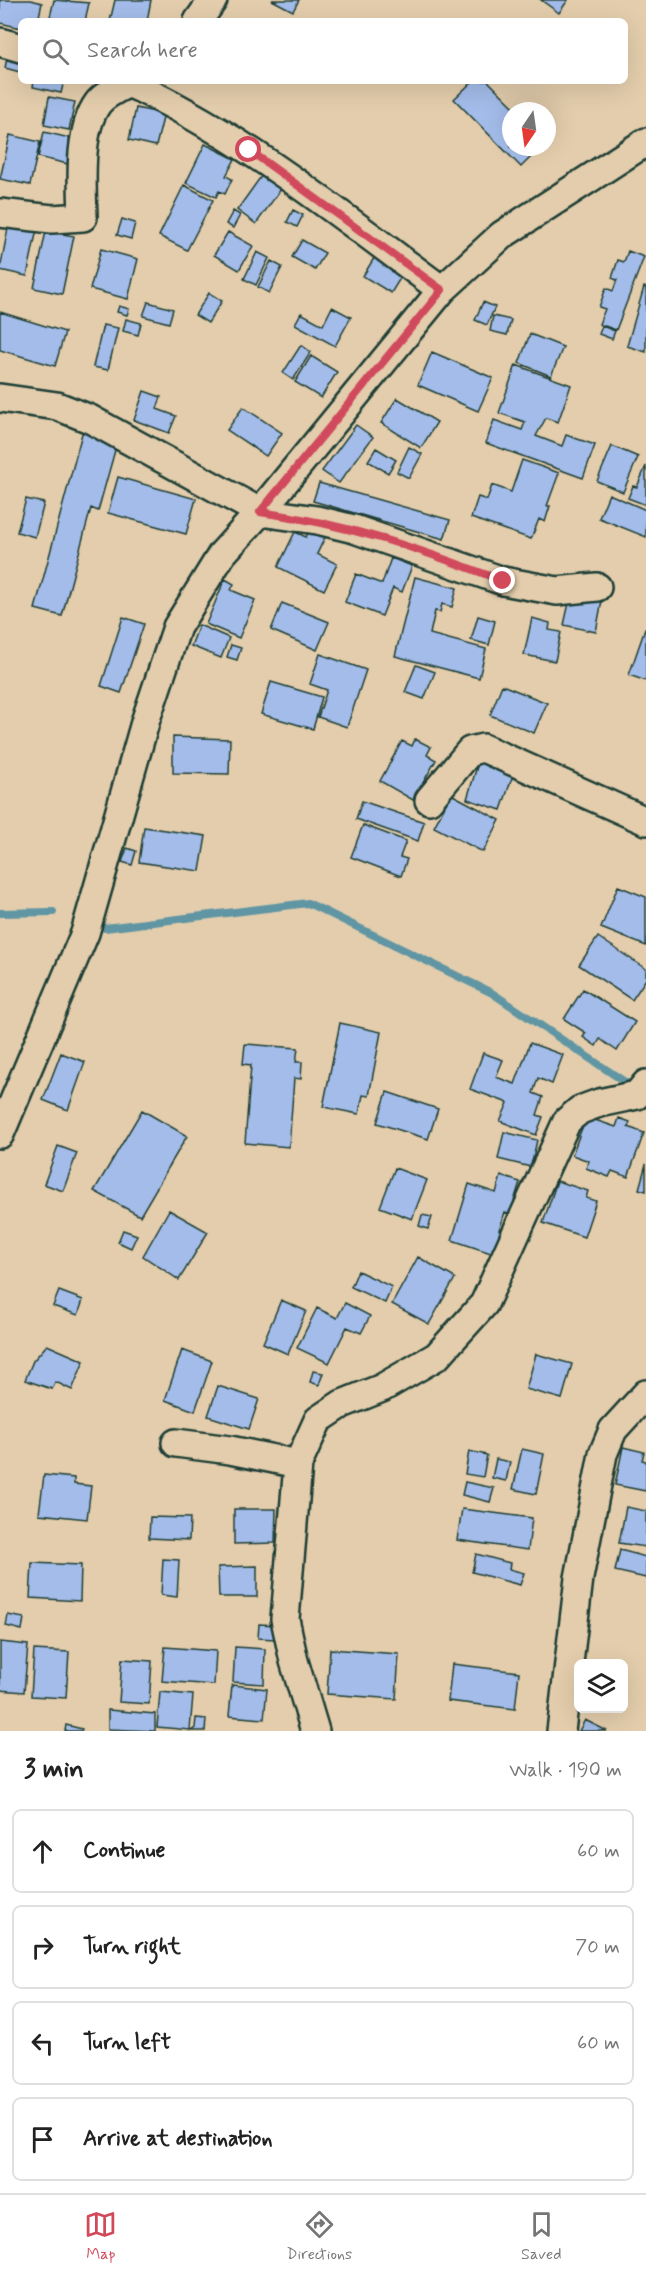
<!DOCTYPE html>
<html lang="en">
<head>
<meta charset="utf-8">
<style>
	body { margin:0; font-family:Mynerve,sans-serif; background:#f2f2f2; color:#222 }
	.controls { position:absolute; right:18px; bottom:18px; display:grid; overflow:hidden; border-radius:9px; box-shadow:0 6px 24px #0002 }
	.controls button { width:54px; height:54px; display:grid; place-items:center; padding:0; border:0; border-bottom:2px solid #e0e0e0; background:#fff; color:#222; font:30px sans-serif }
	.compass { position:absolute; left:502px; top:102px; width:54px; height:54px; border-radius:50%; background:#fff; box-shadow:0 6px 24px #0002; rotate:193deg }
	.stop { position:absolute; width:18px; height:18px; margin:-14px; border:4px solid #d1495b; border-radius:50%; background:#fff }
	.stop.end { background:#d1495b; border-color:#fff; box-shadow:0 2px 6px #0008 }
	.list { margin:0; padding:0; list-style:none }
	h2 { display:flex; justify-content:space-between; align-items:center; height:78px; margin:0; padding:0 24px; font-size:26px }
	h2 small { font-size:20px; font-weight:400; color:#767676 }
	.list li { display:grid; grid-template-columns:39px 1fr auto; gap:18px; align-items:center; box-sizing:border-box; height:84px; margin:0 12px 12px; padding:0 12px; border:2px solid #e0e0e0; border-radius:9px }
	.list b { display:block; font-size:22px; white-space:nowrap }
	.list em { font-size:20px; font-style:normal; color:#767676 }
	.icon { flex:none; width:33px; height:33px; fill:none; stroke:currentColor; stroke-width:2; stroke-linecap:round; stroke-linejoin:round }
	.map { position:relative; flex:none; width:646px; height:1731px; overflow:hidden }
	.search { position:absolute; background:#fff; box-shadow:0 6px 24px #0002; left:18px; right:18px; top:18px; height:66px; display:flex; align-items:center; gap:15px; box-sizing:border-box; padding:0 21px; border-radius:9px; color:#767676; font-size:22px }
	.sheet { height:462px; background:#fff }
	nav { display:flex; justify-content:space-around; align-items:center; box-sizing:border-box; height:84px; border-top:2px solid #e0e0e0; background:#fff; font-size:16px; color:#767676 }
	nav a { display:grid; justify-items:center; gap:3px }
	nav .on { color:#d1495b }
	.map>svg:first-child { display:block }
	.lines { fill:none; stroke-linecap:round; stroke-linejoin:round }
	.stream { stroke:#6196a4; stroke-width:8 }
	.building { fill:#a3bce9; stroke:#1f3d34; stroke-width:1.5 }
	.minor-casing { stroke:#1f3d34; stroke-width:32 }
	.minor { stroke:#e3cdac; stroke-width:27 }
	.route { stroke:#d1495b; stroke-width:8 }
</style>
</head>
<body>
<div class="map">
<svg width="646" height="1731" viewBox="0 0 646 1731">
	<rect width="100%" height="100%" fill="#e3cdac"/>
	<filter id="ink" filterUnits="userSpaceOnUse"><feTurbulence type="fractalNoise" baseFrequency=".0167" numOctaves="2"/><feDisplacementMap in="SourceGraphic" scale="12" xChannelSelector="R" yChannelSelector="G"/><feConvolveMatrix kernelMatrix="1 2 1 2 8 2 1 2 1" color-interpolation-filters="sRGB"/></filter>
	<g filter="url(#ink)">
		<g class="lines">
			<!-- stream -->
			<path class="stream" d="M0,913l53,-1
				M105,928l203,-25 184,90 139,93"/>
		</g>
		<!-- building -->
		<path class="building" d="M0,0h31l11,3 -4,18h-17v7l-21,-5z
			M54,0l35,3 -4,18h-36z
			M115,0h36l-4,21h-37z
			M272,0h27l-6,11z
			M541,0h27l-9,13z
			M7,58l14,3 -1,11 -15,-4z
			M34,81h30l-3,12 -28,-6z
			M473,81h15l30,30h-7v36h30l-20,20 -67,-68z
			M49,97l26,5 -6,28 -25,-5z
			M136,108l28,6 -8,32 -27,-6z
			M44,132l30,7 -6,25 -30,-7z
			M10,135l30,7 -10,43 -30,-6z
			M205,144l30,15 -9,17 6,3 -7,15 -6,-3 -3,6 -30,-14z
			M267,168l19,14 -30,42 -19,-14z
			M184,185l29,15 -26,50 -28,-14z
			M293,210l10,5 -6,12 -10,-5z
			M233,211l7,4 -7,13 -7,-4z
			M122,219l13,4 -4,16 -14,-4z
			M9,223l28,6 -10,47 -27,-6z
			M46,231l28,5 -12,58 -28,-6z
			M228,232l25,14 -14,24 -25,-15z
			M302,240l23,13 -10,17 -23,-13z
			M101,249l37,10 -10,40 -38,-10z
			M379,250l28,17 -16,26 -28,-17z
			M628,251l16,6 -28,73 -17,-6 6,-15 -6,-2 7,-19 7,3 4,-11 -5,-2 6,-18 6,2z
			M257,252l12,6 -13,27 -12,-6z
			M271,261l11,6 -13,26 -11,-6z
			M644,287l2,1v64l-19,-6z
			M209,293l13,8 -14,22 -13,-8z
			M148,302l25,7 -4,14 -26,-7z
			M483,302l12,5 -8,18 -12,-5z
			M119,306l10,3 -2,6 -10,-3z
			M332,307l19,10 -16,29 -40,-22 6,-11 22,12z
			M0,312l65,20 -10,34 -55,-16z
			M493,316l18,4 -4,15 -17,-4z
			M126,319l15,4 -3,12 -15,-4z
			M103,325l15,3 -10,42 -15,-3z
			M602,326l13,5 -3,8 -13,-5z
			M530,334l33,13 -12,29 -32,-13z
			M301,345l10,7 -18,28 -10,-7z
			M432,352l61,26 -15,33 -60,-26z
			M311,356l26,16 -16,26 -26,-16z
			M516,365l55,20 -13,37 -12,-4 -10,18 26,10 4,-11 29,10 -12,33 -97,-35 8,-23 28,10 3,-8 -26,-9z
			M144,391l17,6 -4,12 19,7 -7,17 -35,-13z
			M397,398l40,24 -16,26 -40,-25z
			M243,407l39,26 -16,23 -39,-26z
			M356,425l17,12 -34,46 -17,-12z
			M84,426l35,10 -21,75 -7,-3 -29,108 -27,-7z
			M612,446l26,11 -15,35 -26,-11z
			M409,447l13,7 -13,24 -12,-6z
			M376,448l20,12 -8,13 -20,-12z
			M522,460l37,13 -12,33h3l-5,16 -6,-3 -8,20 -60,-21 7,-21 9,3 5,-15 19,7z
			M646,466v39l-18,-7 5,-12 4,1z
			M118,477l78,22 -10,35 -78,-21z
			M319,483l131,37 -6,19 -131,-38z
			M609,494l37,16v27l-47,-19z
			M26,499l18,4 -9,34 -18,-5z
			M311,525l16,8 -10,21 20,10 -13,26 -46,-23 17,-35 11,5z
			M391,558l21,8 -10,26 -9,-4 -11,28 -37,-14 11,-28 26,10z
			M415,577l42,11 -5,19 -10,-3 -2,8 -5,-1 -5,23 56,15 -7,29 -84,-22z
			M225,579l9,5 -3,6 24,10 -16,38 -33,-14z
			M571,594l31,6 -6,32 -32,-7z
			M282,603l47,19 -12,28 -46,-20z
			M478,616l17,5 -6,24 -18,-5z
			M123,617l21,7 -23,69 -20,-7z
			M532,618l18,5 -1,7 12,2 -6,29 -31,-6z
			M199,625l30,13 -8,20 -30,-12z
			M645,629h1v52l-17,-6z
			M231,645l10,3 -4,12 -10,-3z
			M320,654l46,16 -19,57 -29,-10 9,-27 -17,-6z
			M416,665l19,7 -11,27 -19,-7z
			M271,682l51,15 -9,32 -52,-15z
			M502,685l45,18 -13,30 -44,-18z
			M173,737l57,2 -1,35 -56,-1z
			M415,739l16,8 -4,8 9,5 -23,40 -33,-19 22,-40 10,5z
			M480,757l34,15 -13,38 -34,-11z
			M451,794l49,26 -17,32 -49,-25z
			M362,801l62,21 -6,19 -62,-22z
			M363,825l43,16 -6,16 7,2 -6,17 -50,-19z
			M144,827l62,9 -6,35 -61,-9z
			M127,848l9,3 -4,14 -10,-3z
			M618,886l28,11v49l-45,-18z
			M598,937l48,32v10l-14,21 -53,-35z
			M583,989l52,33 -18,29 -17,-12 -4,7 -13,-9 3,-4 -22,-14z
			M340,1023l41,9 -12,64 -6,-1 -4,19 -36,-7z
			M530,1043l33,12 -11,29 -14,-6 -5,15 10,4 -6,18 6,2 -7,18 -36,-14 8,-18 -38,-14 13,-36 20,7 -7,17 19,7z
			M245,1044l53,4 -2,14h6l-1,17 -7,-1 -5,69 -44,-4 6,-78 -8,-1z
			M61,1053l24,9 -17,48 -25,-10z
			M387,1092l51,17 -10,30 -51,-16z
			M142,1110l45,26 -47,80 -46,-25z
			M586,1117l30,10 3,-9 11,4 -2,5 16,6 -16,44 -16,-6 -3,6 -23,-9 3,-7 -17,-6z
			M504,1132l33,8 -6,27 -33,-8z
			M58,1146l19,7 -14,38 -19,-7z
			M646,1164v27l-7,-2z
			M395,1168l32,12 -15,39 -32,-12z
			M501,1176l19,6 -6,19 6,2 -4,13 -11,-4 -6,18 6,1 -8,24 -45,-15 17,-56 27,9z
			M557,1181l31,10 -2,7 10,3 -12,36 -41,-14z
			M169,1210l39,22 -29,48 -36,-24z
			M422,1215l10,2 -4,12 -9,-3z
			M123,1230l14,5 -6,13 -13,-6z
			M418,1257l37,21 -26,46 -37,-20z
			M358,1271l34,16 -7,16 -34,-16z
			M59,1291l24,9 -5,15 -25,-9z
			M281,1300l25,11 -18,43 -25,-11z
			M345,1303l25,13 -9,17 -14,-6 -18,36 -32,-15 20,-40 20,10z
			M47,1345l37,16 -12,29 -16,-8 -4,7 -27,-9 8,-19z
			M182,1350l30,11 -17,50 -30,-11z
			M536,1354l36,10 -10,35 -36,-10z
			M313,1371l10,2 -4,12 -9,-3z
			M218,1386l41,13 -10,30 -41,-13z
			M623,1447l21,5 -2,8 4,1v30l-31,-6z
			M522,1449l22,5 -8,40 -23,-5z
			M469,1451l18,4 -4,22 -18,-3z
			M496,1459l14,3 -4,19 -14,-3z
			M44,1475l30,3v6l17,2 -4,33 -48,-5z
			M465,1482l29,6 -4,14 -28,-7z
			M626,1507l20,4v36l-27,-4z
			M234,1509h42l-1,34 -41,1z
			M462,1509l70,9 -4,32 -71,-10z
			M150,1517l40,1 -1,22 -40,-2z
			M620,1550l26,7v21l-31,-7z
			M476,1554l34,9 -1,6 15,4 -4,12 -48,-13z
			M163,1559l16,1 -2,37 -16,-2z
			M32,1563l49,2 -1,36 -50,-3z
			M257,1566v31h-38l-1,-30z
			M8,1615l16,3 -2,12 -16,-4z
			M259,1624l17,1 -1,14 -17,-1z
			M0,1642l28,3 -4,47 -24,-2z
			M165,1647l51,4 -2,34 -52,-4z
			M235,1647l30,2 -1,35 -31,-2z
			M330,1649l69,5 -3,45 -69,-5z
			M34,1650l35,2 -3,46 -35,-2z
			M122,1659l30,2 -3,43 -30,-2z
			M452,1664l67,8 -4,37 -67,-8z
			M232,1685l35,4 -3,30 -35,-3z
			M160,1692l33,3 -3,35 -33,-3z
			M108,1710l47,4v17l-47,-2z
			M196,1718l10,1 -1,12h-14l4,-3z
			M585,1720l22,11h-28z
			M66,1725l16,4 -1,2h-16z"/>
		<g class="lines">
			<defs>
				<path id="minor" d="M198,21l15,-21
					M0,42l21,6
					M124,81c116,52 216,134 318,209
					M0,213l52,6 31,-2c-1,-33 -5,-87 15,-114 7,-9 21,-15 31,-20
					M0,398l57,8 33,13 170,93 57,8 37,9 149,52 54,10 40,-4
					M429,800l41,-49 13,-3 163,73
					M0,1134l85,-201 61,-214 31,-92 45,-73 38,-42 182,-222 60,-55 144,-93
					M176,1443l54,7 68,14
					M315,1731l-21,-70 -9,-42 13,-155 20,-44 24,-16 40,-16 55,-32 47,-52 83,-183 13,-11 19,-7 38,-8 9,-11
					M561,1731l18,-153 24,-124 10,-24 33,-36"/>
			</defs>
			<!-- minor casing -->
			<use href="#minor" class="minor-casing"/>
			<!-- minor -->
			<use href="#minor" class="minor"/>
		</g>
	</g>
	<g class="lines" filter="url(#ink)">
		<!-- route -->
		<path class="route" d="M249,150l193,140 -182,222c88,12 160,37 243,69"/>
	</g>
</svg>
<div class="controls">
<button><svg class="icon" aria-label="layers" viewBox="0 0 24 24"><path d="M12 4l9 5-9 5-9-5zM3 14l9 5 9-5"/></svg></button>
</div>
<svg class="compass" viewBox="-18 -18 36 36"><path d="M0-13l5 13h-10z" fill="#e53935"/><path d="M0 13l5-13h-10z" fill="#767676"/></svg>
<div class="stop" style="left:249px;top:150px"></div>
<div class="stop end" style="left:503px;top:581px"></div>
<div class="search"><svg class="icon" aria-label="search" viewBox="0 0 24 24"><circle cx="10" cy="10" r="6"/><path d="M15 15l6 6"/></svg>Search here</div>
</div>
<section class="sheet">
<h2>3 min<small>Walk · 190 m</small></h2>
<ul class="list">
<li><svg class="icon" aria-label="ahead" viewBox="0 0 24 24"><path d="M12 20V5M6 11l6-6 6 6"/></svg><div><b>Continue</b></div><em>60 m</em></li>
<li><svg class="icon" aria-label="right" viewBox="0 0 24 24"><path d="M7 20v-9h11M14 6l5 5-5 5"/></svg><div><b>Turn right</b></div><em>70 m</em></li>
<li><svg class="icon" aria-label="left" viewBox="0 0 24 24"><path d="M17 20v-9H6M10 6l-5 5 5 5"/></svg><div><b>Turn left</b></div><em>60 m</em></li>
<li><svg class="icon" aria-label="arrive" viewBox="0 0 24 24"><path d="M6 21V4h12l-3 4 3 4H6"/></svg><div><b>Arrive at destination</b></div></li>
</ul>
</section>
<nav>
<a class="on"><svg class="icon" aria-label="map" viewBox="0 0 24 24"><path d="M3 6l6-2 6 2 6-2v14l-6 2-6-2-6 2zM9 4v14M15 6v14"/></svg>Map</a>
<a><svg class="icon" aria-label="directions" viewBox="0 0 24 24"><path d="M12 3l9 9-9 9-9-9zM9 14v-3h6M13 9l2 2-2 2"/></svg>Directions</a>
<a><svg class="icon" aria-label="saved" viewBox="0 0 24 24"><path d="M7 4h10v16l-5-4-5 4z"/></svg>Saved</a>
</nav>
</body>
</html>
